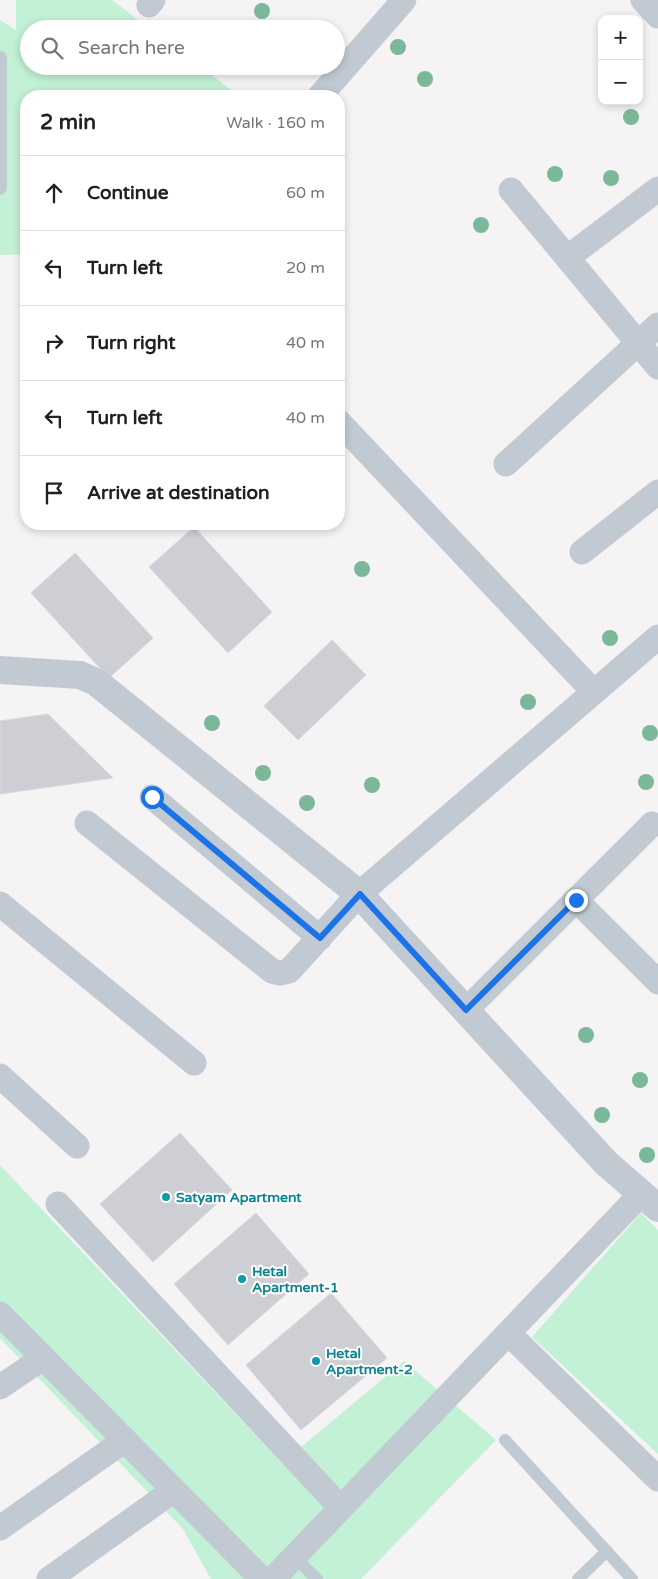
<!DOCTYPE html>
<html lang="en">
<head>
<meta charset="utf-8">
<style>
	body { margin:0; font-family:"Varela Round",sans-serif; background:#f6f6f6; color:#202124 }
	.controls { position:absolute; right:15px; top:15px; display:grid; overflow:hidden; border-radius:10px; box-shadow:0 2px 8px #0003 }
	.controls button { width:45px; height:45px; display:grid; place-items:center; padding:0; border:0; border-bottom:1px solid #e0e0e0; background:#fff; color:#202124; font:25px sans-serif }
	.stop { position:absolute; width:15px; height:15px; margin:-11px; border:4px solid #1a73e8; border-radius:50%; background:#fff }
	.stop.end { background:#1a73e8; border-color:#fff; box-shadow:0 1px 5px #0008 }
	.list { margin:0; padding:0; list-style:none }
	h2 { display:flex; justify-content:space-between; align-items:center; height:65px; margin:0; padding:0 20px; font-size:21px }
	h2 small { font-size:16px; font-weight:400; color:#757577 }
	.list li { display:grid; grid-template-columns:32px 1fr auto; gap:15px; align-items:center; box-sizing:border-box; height:75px; padding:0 20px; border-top:1px solid #e0e0e0 }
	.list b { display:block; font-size:19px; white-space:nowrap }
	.list em { font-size:16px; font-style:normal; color:#757577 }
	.icon { flex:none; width:28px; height:28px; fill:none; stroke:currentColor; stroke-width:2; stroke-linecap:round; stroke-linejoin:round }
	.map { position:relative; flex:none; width:658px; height:1579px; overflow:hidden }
	.search { position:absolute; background:#fff; box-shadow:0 2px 8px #0003; left:20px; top:20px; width:325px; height:55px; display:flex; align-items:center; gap:12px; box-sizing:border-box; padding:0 18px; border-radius:28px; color:#757577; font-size:19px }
	.panel { position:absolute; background:#fff; box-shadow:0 2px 8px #0003; left:20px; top:90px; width:325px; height:440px; border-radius:20px }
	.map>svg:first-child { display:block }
	.green { fill:#c3f1d5 }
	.building { fill:#cdcfd5; stroke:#d7d9de }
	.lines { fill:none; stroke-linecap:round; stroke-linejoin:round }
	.service { stroke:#c1cad2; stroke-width:12 }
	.minor { stroke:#c1cad2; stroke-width:25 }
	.tertiary { stroke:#c1cad2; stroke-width:28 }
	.tree { fill:#7bb799 }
	.route { stroke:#1a73e8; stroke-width:6 }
	.culture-dot { fill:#0f9aa8; stroke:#fff; stroke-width:2 }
	.labels { text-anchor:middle; stroke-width:4; stroke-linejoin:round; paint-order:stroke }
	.culture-label { font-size:14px; font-weight:bold; fill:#0d838f; stroke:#fff; text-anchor:start }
</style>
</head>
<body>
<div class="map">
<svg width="658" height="1579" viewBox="0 0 658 1579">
	<rect width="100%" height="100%" fill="#f5f3f3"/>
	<!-- green -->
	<path class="green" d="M16,0h96l38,29h-121v37h171l39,30h-213v158l-26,1v-235l16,10z
		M0,1165l282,298 122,-102 92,79 -135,139h-150l-28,-50 -183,-191z
		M641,1213l17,17v224l-126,-117z"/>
	<!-- building -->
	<path class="building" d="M194,527l78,85 -44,41 -79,-86z
		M75,553l78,85 -44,40 -78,-85z
		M332,640l34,35 -68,65 -34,-34z
		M48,714l65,64 -113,16v-73z
		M180,1133l52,57 -79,72 -53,-58z
		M256,1213l53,61 -81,71 -54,-61z
		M331,1293l56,65 -86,72 -55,-65z"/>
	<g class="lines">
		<!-- service -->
		<path class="service" d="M0,189l1,-2v-130
			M505,1440l127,139
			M294,1557l23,22
			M578,1579l29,-28"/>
		<!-- minor -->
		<path class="minor" d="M643,0l15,16
			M149,5l4,-5
			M320,96l84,-96
			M511,190l147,177
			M567,258l91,-69
			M339,422l255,270
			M506,464l152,-139
			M582,552l76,-60
			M152,797l168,141
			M87,823l185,148 8,2 9,-2 70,-77 299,-257
			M576,900l82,82
			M0,904l194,159
			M466,1010l186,-186
			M0,1076l77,70
			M58,1204l283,304
			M0,1314l262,265
			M508,1333l150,146
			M0,1387l43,-29
			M0,1528l125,-88
			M49,1579l125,-89
			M273,1579l368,-385"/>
		<!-- tertiary -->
		<path class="tertiary" d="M0,670l80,5 16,7 263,212 247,269 52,45"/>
	</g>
	<!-- trees -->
	<g class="tree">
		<circle cx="262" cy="11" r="8"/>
		<circle cx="398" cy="47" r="8"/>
		<circle cx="425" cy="79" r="8"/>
		<circle cx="631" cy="117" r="8"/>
		<circle cx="555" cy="174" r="8"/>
		<circle cx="611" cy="178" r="8"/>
		<circle cx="481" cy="225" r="8"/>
		<circle cx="362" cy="569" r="8"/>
		<circle cx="610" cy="638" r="8"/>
		<circle cx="528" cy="702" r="8"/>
		<circle cx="212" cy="723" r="8"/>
		<circle cx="650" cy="733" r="8"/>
		<circle cx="263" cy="773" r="8"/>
		<circle cx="646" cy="782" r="8"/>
		<circle cx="372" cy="785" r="8"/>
		<circle cx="307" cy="803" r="8"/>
		<circle cx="586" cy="1035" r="8"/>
		<circle cx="640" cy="1080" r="8"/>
		<circle cx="602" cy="1115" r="8"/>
		<circle cx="647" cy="1155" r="8"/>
	</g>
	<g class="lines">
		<!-- route -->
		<path class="route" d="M152,797l168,141 40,-44 106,116 110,-110"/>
	</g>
	<!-- markers -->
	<g class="culture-dot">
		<circle cx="166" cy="1197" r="5"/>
		<circle cx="242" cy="1279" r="5"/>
		<circle cx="316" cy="1361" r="5"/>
	</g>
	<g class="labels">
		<!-- culture labels -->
		<g class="culture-label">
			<text x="176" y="1202">Satyam Apartment</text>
			<text x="252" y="1276">Hetal<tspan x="252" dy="16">Apartment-1</tspan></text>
			<text x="326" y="1358">Hetal<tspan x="326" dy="16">Apartment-2</tspan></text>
		</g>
	</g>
</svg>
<div class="controls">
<button>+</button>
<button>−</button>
</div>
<div class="stop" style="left:152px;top:797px"></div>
<div class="stop end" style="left:576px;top:900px"></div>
<div class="search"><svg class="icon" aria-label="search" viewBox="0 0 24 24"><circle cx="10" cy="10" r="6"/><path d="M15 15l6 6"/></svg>Search here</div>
<section class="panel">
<h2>2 min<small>Walk · 160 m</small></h2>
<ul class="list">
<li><svg class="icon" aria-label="ahead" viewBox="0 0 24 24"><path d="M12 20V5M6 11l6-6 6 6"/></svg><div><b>Continue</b></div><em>60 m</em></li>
<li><svg class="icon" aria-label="left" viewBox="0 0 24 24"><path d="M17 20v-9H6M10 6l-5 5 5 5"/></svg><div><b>Turn left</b></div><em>20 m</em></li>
<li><svg class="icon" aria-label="right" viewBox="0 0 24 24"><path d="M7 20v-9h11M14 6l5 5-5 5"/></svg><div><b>Turn right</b></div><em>40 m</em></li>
<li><svg class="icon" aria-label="left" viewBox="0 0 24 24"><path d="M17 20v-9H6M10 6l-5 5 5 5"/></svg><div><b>Turn left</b></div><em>40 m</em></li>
<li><svg class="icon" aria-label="arrive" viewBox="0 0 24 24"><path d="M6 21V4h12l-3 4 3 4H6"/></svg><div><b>Arrive at destination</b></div></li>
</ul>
</section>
</div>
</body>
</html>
